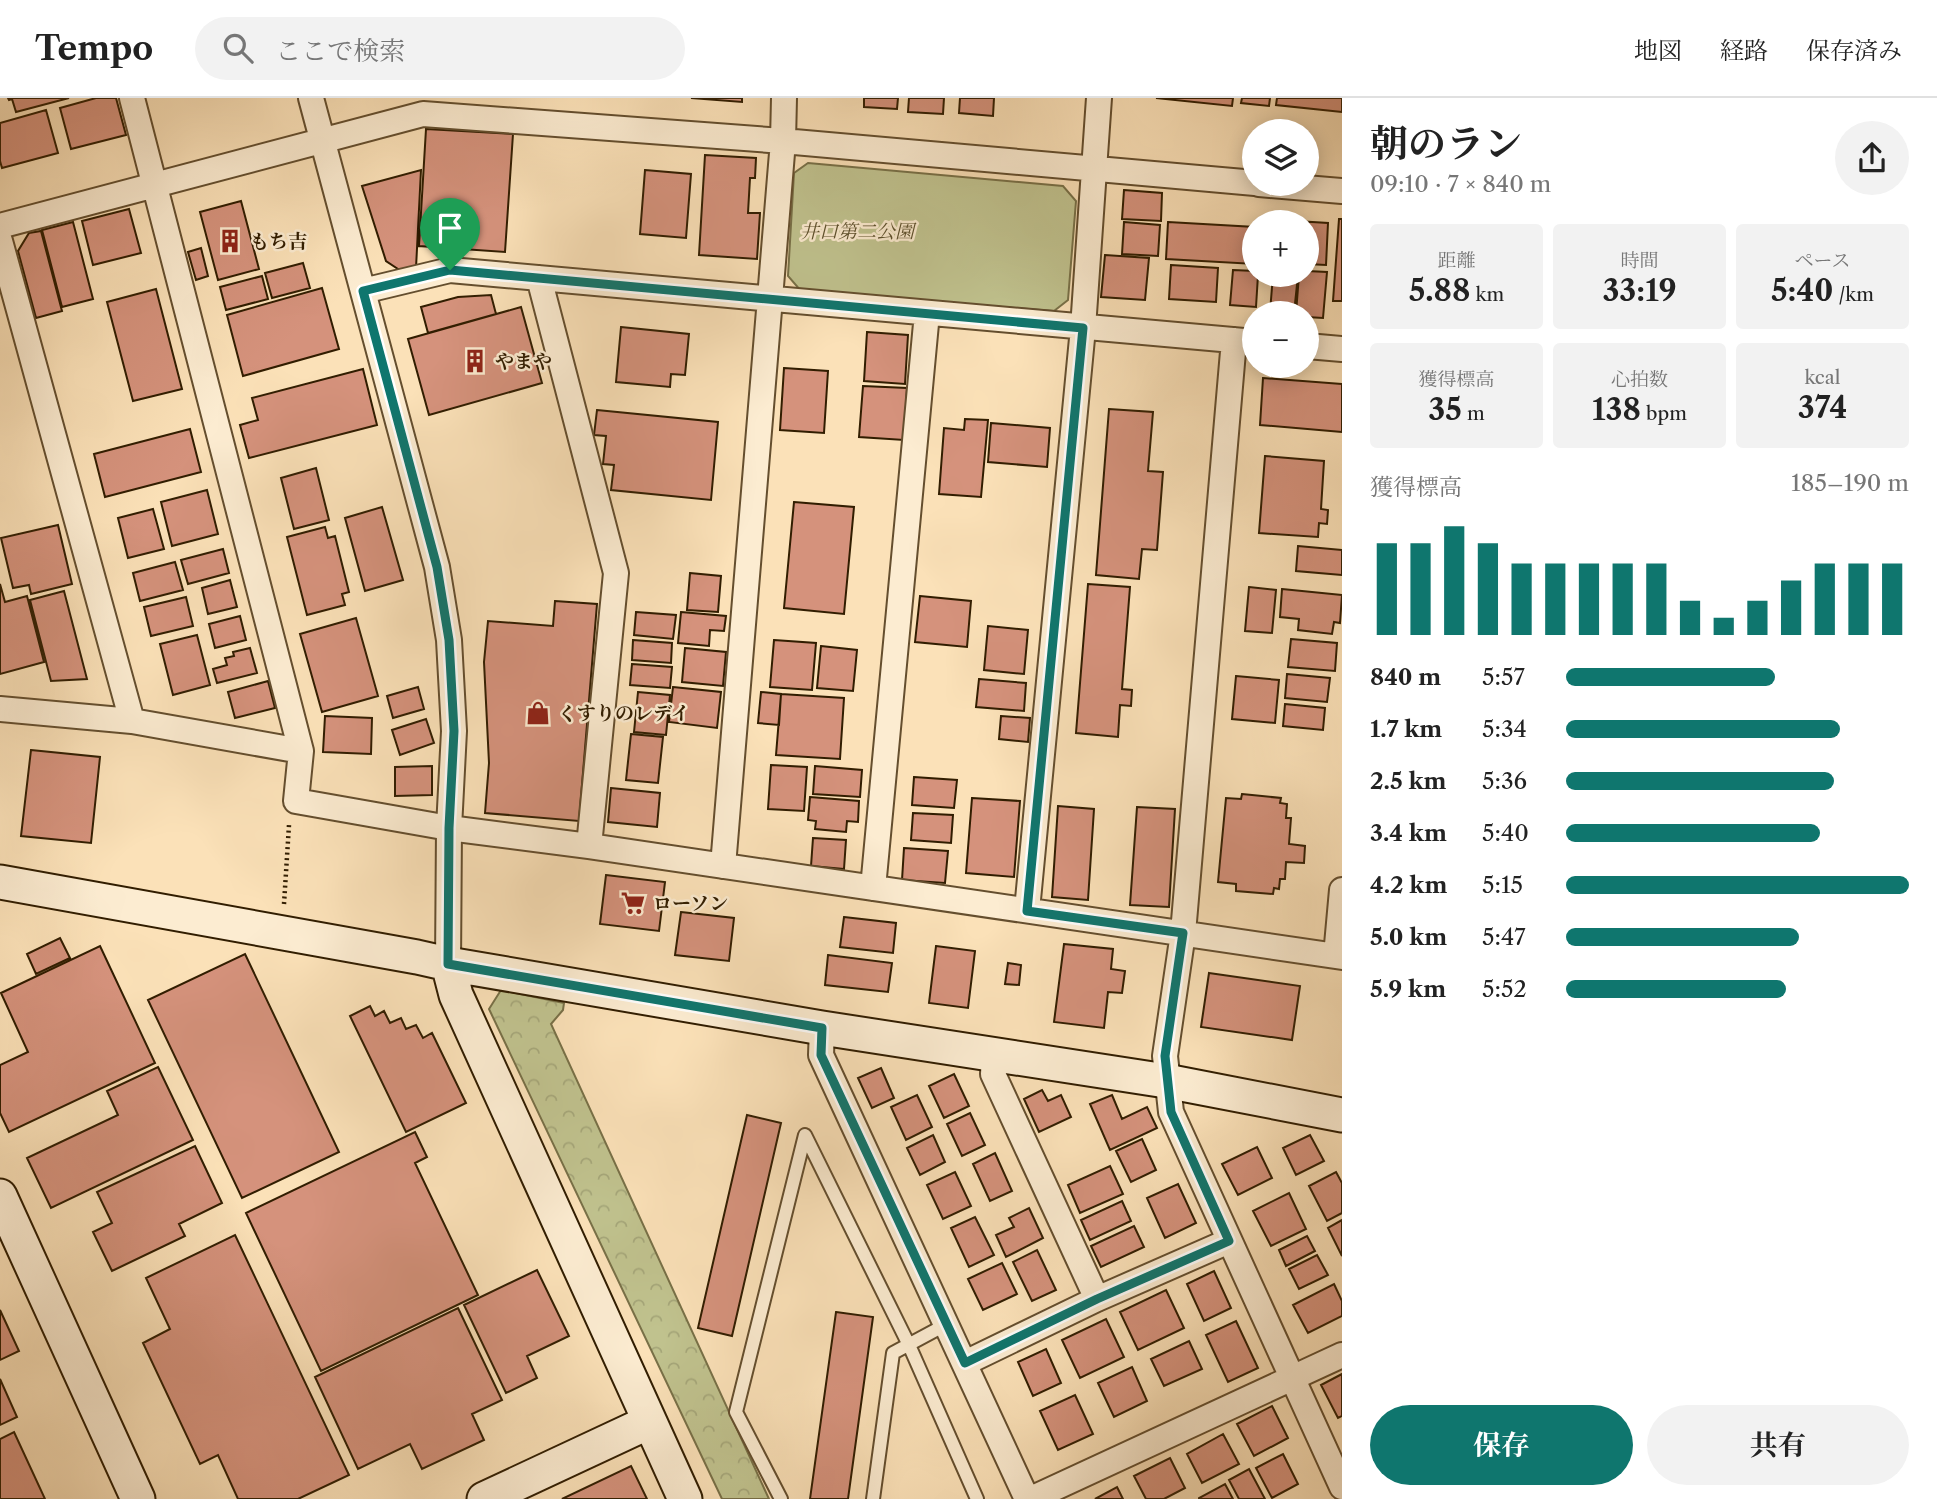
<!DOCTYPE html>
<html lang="ja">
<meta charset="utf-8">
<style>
body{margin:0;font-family:"Libre Caslon Text","Noto Serif JP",serif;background:#f2f2f2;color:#222;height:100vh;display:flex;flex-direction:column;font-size:26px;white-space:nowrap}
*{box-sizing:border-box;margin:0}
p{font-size:23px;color:#767676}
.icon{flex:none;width:38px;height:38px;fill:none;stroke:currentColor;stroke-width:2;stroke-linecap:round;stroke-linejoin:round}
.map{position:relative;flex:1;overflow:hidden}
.details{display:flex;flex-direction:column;background:#fff;width:595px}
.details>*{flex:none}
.fabs{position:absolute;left:1242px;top:21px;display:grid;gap:14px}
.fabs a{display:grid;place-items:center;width:77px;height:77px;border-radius:50%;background:#fff;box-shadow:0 4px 18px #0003;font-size:35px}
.pin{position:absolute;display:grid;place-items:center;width:60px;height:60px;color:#fff;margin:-72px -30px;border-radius:50% 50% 50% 0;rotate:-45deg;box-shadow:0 0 7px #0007}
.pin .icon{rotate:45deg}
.round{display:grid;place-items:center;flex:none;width:74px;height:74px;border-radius:37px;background:#f2f2f2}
.head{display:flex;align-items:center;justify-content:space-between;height:119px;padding:0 28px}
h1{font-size:38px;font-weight:700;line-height:52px}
.stats{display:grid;grid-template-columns:repeat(3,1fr);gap:10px;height:119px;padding:7px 28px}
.stats div{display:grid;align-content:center;border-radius:7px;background:#f2f2f2;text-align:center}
.stats b{font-size:30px;font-weight:700}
.stats small{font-size:19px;font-weight:400}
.stats p{font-size:19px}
.chart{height:196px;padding:14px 28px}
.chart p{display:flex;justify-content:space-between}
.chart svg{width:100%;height:126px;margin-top:7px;stroke:#0f766e;stroke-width:6}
.cta{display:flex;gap:14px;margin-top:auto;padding:14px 28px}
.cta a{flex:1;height:80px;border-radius:42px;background:#0f766e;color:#fff;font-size:28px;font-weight:700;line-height:80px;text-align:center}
.cta a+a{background:#f2f2f2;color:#222}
ul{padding:0 28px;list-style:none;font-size:23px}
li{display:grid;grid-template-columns:112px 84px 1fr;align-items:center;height:52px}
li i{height:18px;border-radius:9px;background:#0f766e}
header{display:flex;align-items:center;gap:42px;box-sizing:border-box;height:98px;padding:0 35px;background:#fff;border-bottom:2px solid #e0e0e0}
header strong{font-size:33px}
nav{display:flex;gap:38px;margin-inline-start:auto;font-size:24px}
.search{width:490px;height:63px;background:#f2f2f2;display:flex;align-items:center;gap:18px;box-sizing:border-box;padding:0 24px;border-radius:38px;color:#767676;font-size:26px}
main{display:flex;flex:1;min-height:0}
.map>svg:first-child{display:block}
</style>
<header>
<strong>Tempo</strong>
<div class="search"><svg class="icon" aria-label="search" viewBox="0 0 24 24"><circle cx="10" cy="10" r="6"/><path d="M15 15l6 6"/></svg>ここで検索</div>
<nav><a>地図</a><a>経路</a><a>保存済み</a></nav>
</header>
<main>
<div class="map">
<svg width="1342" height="1401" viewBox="0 0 1342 1401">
<defs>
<pattern id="forest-crowns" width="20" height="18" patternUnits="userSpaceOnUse" patternTransform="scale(1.75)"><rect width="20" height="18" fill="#c0c28e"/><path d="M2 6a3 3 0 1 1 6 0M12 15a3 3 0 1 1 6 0" fill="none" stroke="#a5a679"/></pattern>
</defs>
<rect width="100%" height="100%" fill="#fbe1b8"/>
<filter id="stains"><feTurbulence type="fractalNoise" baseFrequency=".00286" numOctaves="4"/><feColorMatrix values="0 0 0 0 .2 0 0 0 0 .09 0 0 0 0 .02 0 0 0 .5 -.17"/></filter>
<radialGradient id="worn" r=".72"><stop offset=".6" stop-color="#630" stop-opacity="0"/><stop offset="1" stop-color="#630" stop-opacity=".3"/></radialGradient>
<path fill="url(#forest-crowns)" stroke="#787047" stroke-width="2" d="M501 892 564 905 563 912 551 926 769 1401H722L489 911Z"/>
<path fill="#c0c28e" stroke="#787047" stroke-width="2" d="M808 65 1063 88 1076 103 1068 202 1054 213 801 193 788 178 794 75Z"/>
<path fill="#d5927c" stroke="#311d00" stroke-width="2" d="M8 0H69L16 14 12 1 9 2Z
M96 0H116L126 37 71 51 60 10Z
M691 0H742V4Z
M864 0H898L897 11 864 9Z
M909 0H944L943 16 908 14Z
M960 0H994L993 18 959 15Z
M1156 0H1233L1232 8Z
M1242 0H1270L1269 8 1241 5Z
M1277 0H1342V14L1276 7Z
M46 12 58 55 2 70 0 63V25Z
M426 31 513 36 505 154 419 148Z
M705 57 756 60 755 80H750L748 115H760L757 161 699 157Z
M421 72 416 170 401 173 386 163 362 88Z
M645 72 691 76 686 140 640 136Z
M1124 92 1162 95 1161 123 1122 121Z
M241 103 259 171 218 182 200 114Z
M129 111 141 155 93 167 82 123Z
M1339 121H1342V203H1333Z
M1296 123 1328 125 1326 167 1307 166V124Z
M73 124 93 201 62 209 42 132Z
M1124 124 1160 127 1158 158 1122 156Z
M1168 124 1255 129V166L1166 161Z
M41 133 62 213 36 220 18 153 29 135Z
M201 150 208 178 196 182 188 154Z
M1105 157 1149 160 1145 202 1101 199Z
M303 165 310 190 272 200 265 175Z
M1171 167 1218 170 1216 204 1169 201Z
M1233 172 1255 173V177H1258L1256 209 1230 207Z
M1307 173 1327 174 1323 220 1307 219V215H1296L1299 177H1307Z
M1273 177H1298L1294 215 1270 214Z
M262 178 268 201 226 212 220 189Z
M322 190 339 251 243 278 227 217Z
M156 191 182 291 133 303 107 204Z
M491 197 496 216 428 235 421 209 458 199Z
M521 209 542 285 429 317 408 241Z
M621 229 689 236 685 277 671 276 670 289 616 284Z
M867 234 908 237 905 286 864 283Z
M784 270 828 273 824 335 780 332Z
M363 271 377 327 249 360 240 327 258 322 252 300Z
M1263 280 1342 286V334L1260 327Z
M863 288 907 290 904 342 859 339Z
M1109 311 1153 314 1148 373 1163 374 1157 452 1142 451 1139 481 1096 477Z
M597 312 718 324 711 402 611 392 614 367 603 366 606 338 594 337Z
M965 321 988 322 981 399 939 396 944 330 964 332Z
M991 325 1050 330 1047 369 988 364Z
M190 331 201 374 105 399 94 356Z
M1265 358 1324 363 1321 411 1328 412 1327 426 1319 425 1318 439 1259 435Z
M316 370 329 422 294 431 281 380Z
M207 392 218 436 172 448 161 404Z
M794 404 854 409 844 516 784 510Z
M382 409 403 482 365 493 345 420Z
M153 411 164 451 128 460 118 420Z
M58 427 72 486 31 496 29 487 13 490 1 440Z
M325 429 328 440 335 438 349 494 342 496 345 507 307 517 287 439Z
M1298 448 1342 452V477L1296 473Z
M223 451 229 475 188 486 181 462Z
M175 464 183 492 140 503 133 475Z
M690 475 721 478 718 514 687 512Z
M230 482 237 509 208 516 202 490Z
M0 486 5 504 27 498 44 564 0 576Z
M1088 486 1130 489 1122 591 1132 592 1131 608 1120 607 1118 639 1076 635Z
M1249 489 1276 492 1272 535 1245 533Z
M1282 491 1342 497 1340 525 1334 524 1332 536 1298 532 1299 521 1280 519Z
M64 493 87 581 51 583 30 502Z
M920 498 971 503 967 549 915 544Z
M186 499 193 528 151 538 144 509Z
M555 503 597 506 579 723 485 715 489 665 484 564 488 523 553 528Z
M636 514 676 517 673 541 634 537Z
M681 514 726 518 724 533 710 532 709 548 678 545Z
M240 518 246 542 215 550 209 526Z
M356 520 378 598 322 614 300 536Z
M988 528 1028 532 1024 576 984 572Z
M197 537 210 587 173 597 160 546Z
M1291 541 1337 545 1335 573 1288 569Z
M633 542 672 545 671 565 632 562Z
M774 542 816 545 812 592 770 589Z
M821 548 857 552 853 593 817 590Z
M250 550 257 575 217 585 213 571 227 567 225 560 234 558 233 554Z
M685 550 726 554 723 588 682 584Z
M632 566 672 569 670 590 630 587Z
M1287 576 1330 580 1327 604 1285 600Z
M1236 578 1279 582 1275 625 1232 621Z
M979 581 1026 585 1024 613 976 609Z
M268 583 275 610 235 620 228 594Z
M418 589 424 611 393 620 387 598Z
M673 589 721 594 717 630 669 624Z
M638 594 670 597 666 637 634 634Z
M761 594 781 596 779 627 758 625Z
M781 596 844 600 840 661 776 657Z
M1285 606 1325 610 1323 632 1283 628Z
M325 618 372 620 371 656 323 654Z
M1001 618 1030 620 1028 644 999 641Z
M426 621 434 645 400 657 392 632Z
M631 636 663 639 658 685 626 682Z
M31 652 100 659 91 745 21 738Z
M771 667 807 669 804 713 768 711Z
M432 668V697L395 698V669Z
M815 668 862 672 860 699 813 696Z
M914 679 957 682 954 710 912 707Z
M611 690 660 695 657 729 608 724Z
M1242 696 1281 700 1280 705 1287 706 1286 720H1291L1289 746 1305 748 1304 765 1286 764 1285 781H1280L1279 791 1274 790 1273 796 1236 793V786L1218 784 1226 700 1241 701Z
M810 699 859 703 858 724 847 723 846 734 815 731 816 723 808 722Z
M972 700 1020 703 1014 779 966 775Z
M1058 708 1094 711 1088 802 1052 799Z
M1137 709 1175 711 1169 809 1130 807Z
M913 715 953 717 951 745 911 742Z
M813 740 846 742 844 771 811 768Z
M904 750 948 753 945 785 902 782Z
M606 777 665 784 659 833 600 826Z
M681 814 734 820 729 863 675 857Z
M844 819 896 825 893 855 840 849Z
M60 840 70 860 36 876 27 856Z
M1064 846 1113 851 1111 871 1125 873 1122 895 1108 894 1104 930 1054 924Z
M100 848 155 965 9 1034 0 1015V967L28 954 1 895Z
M936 848 975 853 968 910 929 905Z
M245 856 339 1054 242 1100 148 902Z
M828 857 892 865 888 894 825 887Z
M1008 865 1021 867 1019 887 1005 886Z
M1209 875 1300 888 1292 942 1201 929Z
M370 908 375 918 384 913 390 925 401 920 406 931 416 927 423 940 432 935 466 1005 406 1034 350 918Z
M158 969 193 1042 51 1110 27 1060 118 1017 107 993Z
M881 970 894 1000 872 1010 858 980Z
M954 976 969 1008 944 1020 929 988Z
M1042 992 1048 1003 1061 997 1071 1019 1039 1034 1024 1001Z
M917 997 932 1029 906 1042 891 1009Z
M1112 997 1122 1021 1147 1009 1157 1030 1110 1052 1090 1006Z
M970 1015 985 1047 962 1058 947 1026Z
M747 1017 781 1025 732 1238 698 1230Z
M415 1034 427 1059 415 1065 478 1197 321 1273 246 1115Z
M933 1037 945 1064 920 1077 907 1050Z
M1310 1037 1324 1063 1296 1077 1283 1050Z
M1142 1041 1156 1072 1131 1084 1116 1053Z
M195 1048 222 1105 179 1126 185 1138 112 1173 93 1134 112 1125 97 1094Z
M1257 1049 1272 1080 1238 1097 1222 1066Z
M995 1055 1012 1093 990 1103 973 1066Z
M1110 1068 1123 1096 1080 1115 1068 1087Z
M955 1074 971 1108 943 1121 927 1087Z
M1336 1074 1342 1085V1115L1327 1123 1309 1088Z
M1178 1086 1196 1125 1165 1140 1147 1100Z
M1289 1095 1306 1131 1271 1148 1253 1113Z
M1122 1103 1131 1123 1090 1142 1081 1122Z
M1029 1110 1043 1140 1006 1159 996 1137 1014 1129 1009 1120Z
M975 1119 994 1157 969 1169 951 1130Z
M1342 1122V1158L1328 1130Z
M1134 1128 1144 1149 1101 1169 1091 1148Z
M235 1137 349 1377 298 1401H238L218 1357 200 1366 143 1245 170 1231 146 1180Z
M1307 1138 1315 1153 1286 1168 1279 1152Z
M1037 1152 1056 1192 1032 1203 1013 1164Z
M1317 1157 1328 1177 1299 1191 1289 1171Z
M1002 1165 1017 1196 983 1212 968 1181Z
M537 1172 569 1238 527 1258 537 1280 506 1295 464 1207Z
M1214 1173 1231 1210 1204 1223 1187 1186Z
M1334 1186 1342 1203V1218L1308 1235 1293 1207Z
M1166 1192 1184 1230 1138 1252 1120 1214Z
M458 1210 502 1302 472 1316 484 1342 422 1371 410 1346 358 1371 315 1279Z
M0 1212 19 1253 0 1262Z
M836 1214 873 1219 848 1401H810Z
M1106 1221 1124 1259 1080 1280 1062 1242Z
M1236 1223 1258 1270 1228 1284 1206 1237Z
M1189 1243 1202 1271 1164 1288 1151 1261Z
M1046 1251 1061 1285 1033 1298 1018 1264Z
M1132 1269 1147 1303 1114 1319 1098 1285Z
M1342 1276V1318L1338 1320 1321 1287Z
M0 1281 17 1319 0 1327Z
M1075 1297 1093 1336 1058 1352 1040 1313Z
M1272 1308 1288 1340 1254 1358 1237 1326Z
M14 1334 45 1401H0V1341Z
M1223 1336 1239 1366 1202 1385 1187 1356Z
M1283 1356 1298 1386 1272 1400 1256 1370Z
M1170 1360 1185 1390 1164 1401H1146L1134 1378Z
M631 1368 647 1401H562Z
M1249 1371 1265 1401H1239L1229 1382Z
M1225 1386 1233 1401H1199V1400Z
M1117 1389 1123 1401H1095Z"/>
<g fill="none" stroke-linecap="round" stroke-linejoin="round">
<g stroke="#644e2e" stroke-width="16">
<path id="lane" d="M781 1401 736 1314 805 1037 909 1247 977 1401
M873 1401 893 1255 947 1226"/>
</g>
<g stroke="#644e2e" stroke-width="28">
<path id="street" d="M132 0 301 653 296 703 449 730 589 748 1342 859
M311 0 437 469 449 542 454 633 449 730 448 866
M1259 86 1342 93
M0 128 423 16 783 43 1255 85
M0 143 132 623
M539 180 616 475 589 748
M363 193 450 172 1255 244
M1234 242 1183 835 1165 958 1171 1014 1342 1389
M1307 248 1342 251
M0 611 132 623 301 653
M723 768 783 43 784 0
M873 790 927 215
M1027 812 1083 230 1099 0
M1336 858 1342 792
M822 930 821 957 1027 1401
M994 957 993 976 1097 1201
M965 1265 1097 1201 1229 1143
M1031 1401 1342 1257"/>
</g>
<g stroke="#311d00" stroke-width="37">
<path id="secondary" d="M0 784 417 859 448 866 822 930 1166 983 1342 1017
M448 866 456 897 685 1401
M0 1098 138 1401
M484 1401 649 1324"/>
</g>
<path stroke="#311d00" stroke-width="4.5" stroke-dasharray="2 3.5" stroke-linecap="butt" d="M284 806 289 727"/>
<use href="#lane" stroke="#fcecd1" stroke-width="12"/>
<use href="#street" stroke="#fcecd1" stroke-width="24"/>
<use href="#secondary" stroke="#fcecd1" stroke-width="33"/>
</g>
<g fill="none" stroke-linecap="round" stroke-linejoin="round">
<g stroke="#fff" stroke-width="14">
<path id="route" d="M450 172 1083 230 1027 813 1183 835 1165 958 1171 1014 1229 1143 1097 1201 965 1265 821 957 822 930 448 866 449 730 454 633 449 542 437 469 363 193Z"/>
</g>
<use href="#route" stroke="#0f766e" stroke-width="9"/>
</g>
<defs>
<g id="building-bare" transform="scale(1.89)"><path d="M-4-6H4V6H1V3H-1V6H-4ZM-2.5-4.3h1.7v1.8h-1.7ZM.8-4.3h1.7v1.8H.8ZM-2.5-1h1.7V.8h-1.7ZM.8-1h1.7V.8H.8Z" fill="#8f2418" stroke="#fcecd1" stroke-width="2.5" paint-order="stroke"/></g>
<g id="shop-bare" transform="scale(1.89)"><path d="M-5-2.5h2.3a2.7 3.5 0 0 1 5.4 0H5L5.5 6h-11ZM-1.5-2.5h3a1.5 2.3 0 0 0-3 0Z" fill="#8f2418" stroke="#fcecd1" stroke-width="2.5" paint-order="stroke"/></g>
<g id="supermarket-bare" transform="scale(1.89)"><path d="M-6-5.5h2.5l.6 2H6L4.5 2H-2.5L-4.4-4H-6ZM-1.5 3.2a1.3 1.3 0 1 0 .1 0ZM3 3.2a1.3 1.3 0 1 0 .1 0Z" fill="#8f2418" stroke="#fcecd1" stroke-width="2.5" paint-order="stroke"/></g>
</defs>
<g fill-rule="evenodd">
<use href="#building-bare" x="230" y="143"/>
<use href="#building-bare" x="475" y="263"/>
<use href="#shop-bare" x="538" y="615"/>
<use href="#supermarket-bare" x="633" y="805"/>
</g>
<g text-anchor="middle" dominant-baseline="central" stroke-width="5" stroke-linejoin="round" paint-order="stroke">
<g font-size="19" font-style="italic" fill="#5c4f2b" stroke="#fcecd1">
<text x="857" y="133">井口第二公園</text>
</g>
<g font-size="19" font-weight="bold" fill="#311d00" stroke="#fcecd1" text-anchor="start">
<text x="250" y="143">もち吉</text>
<text x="495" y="263">やまや</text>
<text x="558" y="615">くすりのレデイ</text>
<text x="653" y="805">ローソン</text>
</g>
</g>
<rect width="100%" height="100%" filter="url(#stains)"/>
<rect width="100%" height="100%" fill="url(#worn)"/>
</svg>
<div class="fabs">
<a><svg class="icon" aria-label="layers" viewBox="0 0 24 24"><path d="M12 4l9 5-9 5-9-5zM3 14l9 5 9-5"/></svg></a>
<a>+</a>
<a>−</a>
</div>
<div class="pin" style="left:450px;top:172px;background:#1e9e55"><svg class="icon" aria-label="arrive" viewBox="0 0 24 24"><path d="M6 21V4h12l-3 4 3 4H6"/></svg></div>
</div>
<section class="details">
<div class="head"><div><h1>朝のラン</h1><p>09:10 · 7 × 840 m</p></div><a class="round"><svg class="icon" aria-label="share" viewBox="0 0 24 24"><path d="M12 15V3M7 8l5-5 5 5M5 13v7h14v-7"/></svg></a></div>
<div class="stats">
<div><p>距離</p><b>5.88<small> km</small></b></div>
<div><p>時間</p><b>33:19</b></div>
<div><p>ペース</p><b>5:40<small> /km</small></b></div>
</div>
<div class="stats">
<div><p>獲得標高</p><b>35<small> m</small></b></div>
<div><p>心拍数</p><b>138<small> bpm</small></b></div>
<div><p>kcal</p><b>374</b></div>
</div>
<div class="chart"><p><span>獲得標高</span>185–190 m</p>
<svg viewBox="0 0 160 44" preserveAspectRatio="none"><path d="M5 44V12M15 44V12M25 44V6M35 44V12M45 44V19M55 44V19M65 44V19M75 44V19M85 44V19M95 44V32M105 44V38M115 44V32M125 44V25M135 44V19M145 44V19M155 44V19"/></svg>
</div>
<ul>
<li><b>840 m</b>5:57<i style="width:61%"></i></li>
<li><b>1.7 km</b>5:34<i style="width:80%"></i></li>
<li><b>2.5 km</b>5:36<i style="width:78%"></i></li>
<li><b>3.4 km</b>5:40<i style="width:74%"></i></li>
<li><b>4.2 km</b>5:15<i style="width:100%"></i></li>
<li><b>5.0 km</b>5:47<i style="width:68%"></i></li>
<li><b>5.9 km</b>5:52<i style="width:64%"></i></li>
</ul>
<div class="cta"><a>保存</a><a>共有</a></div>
</section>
</main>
